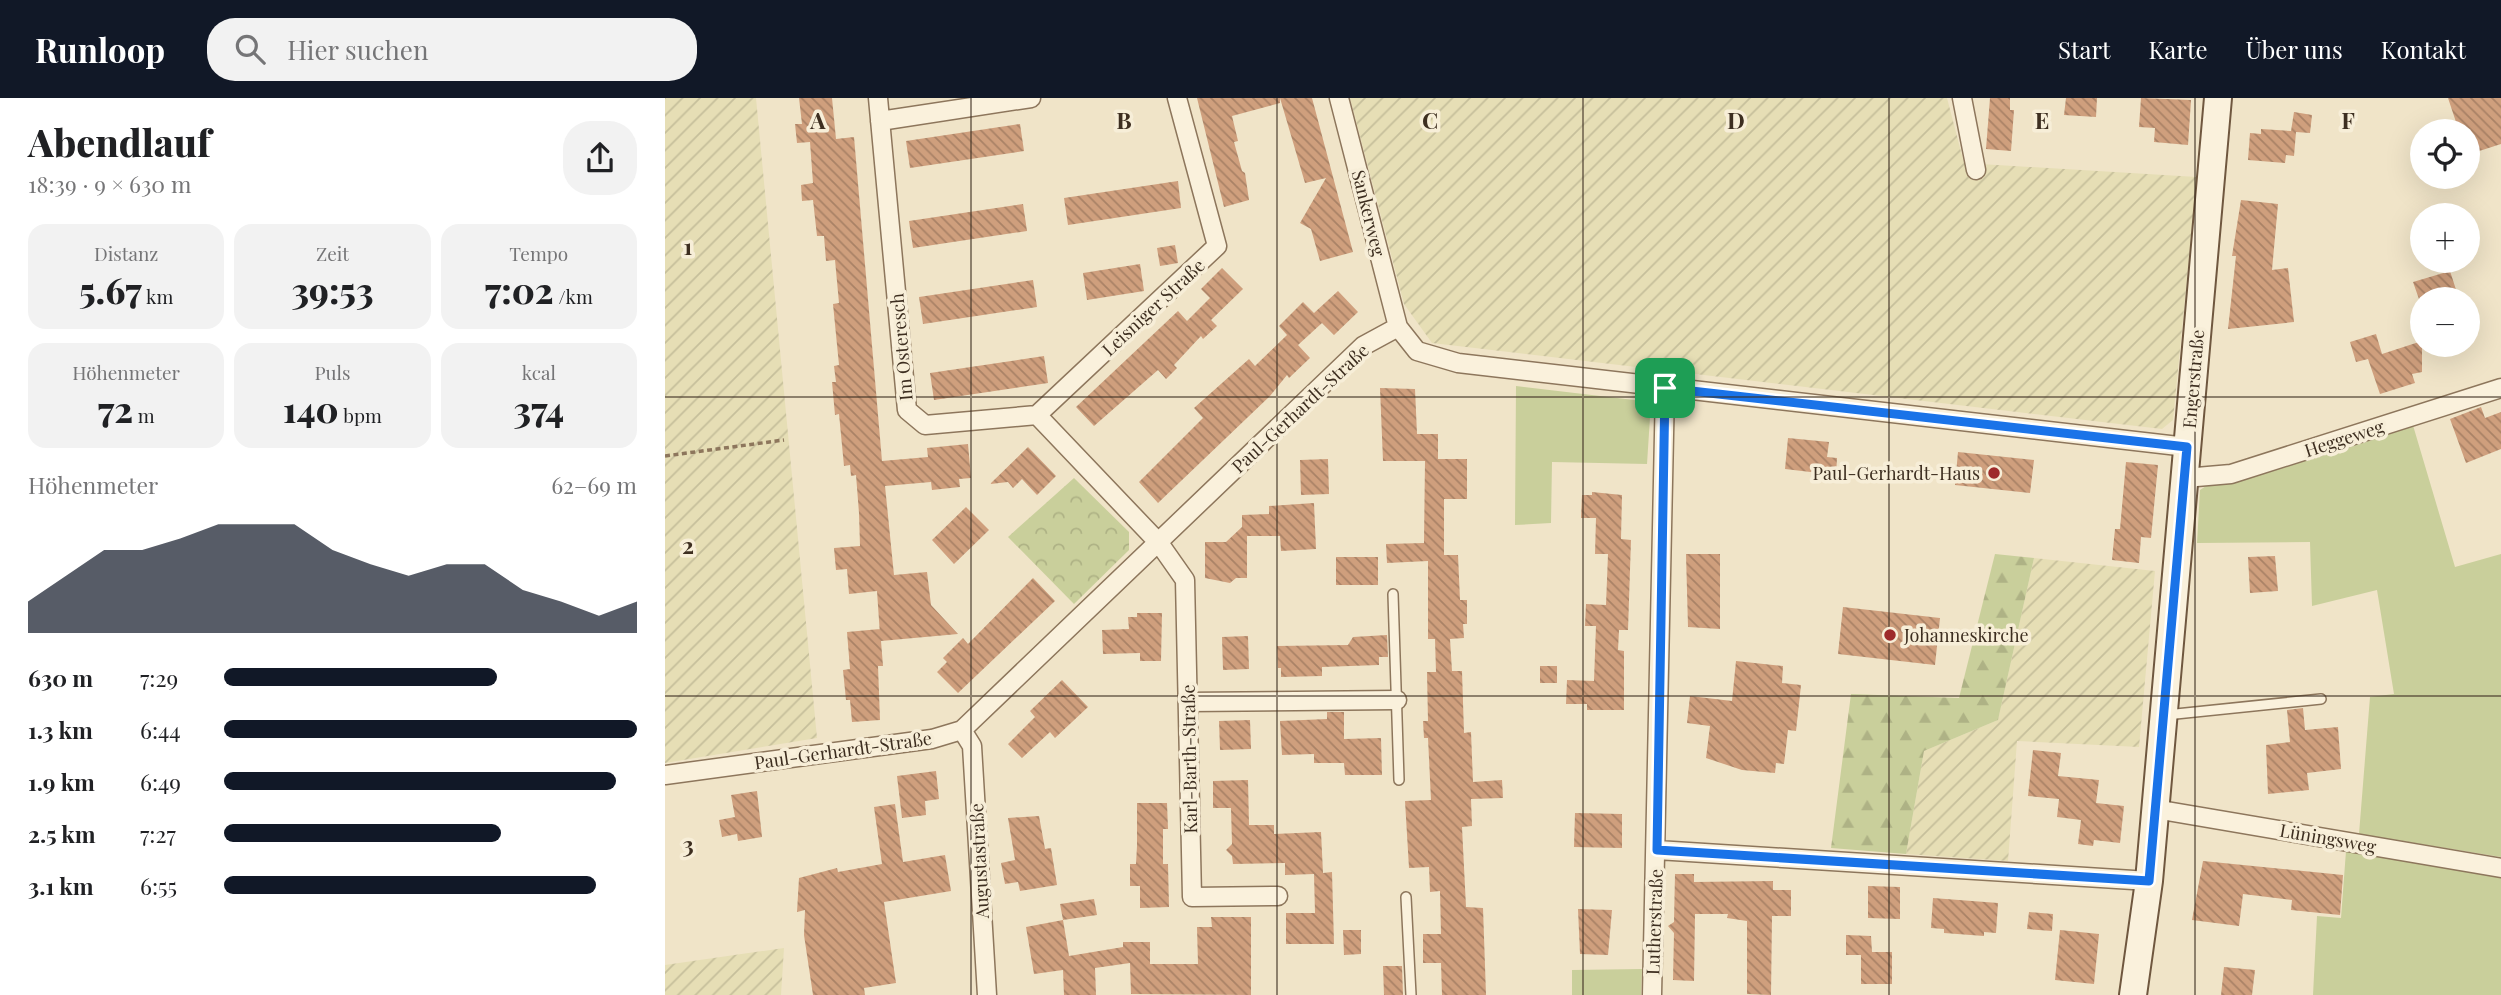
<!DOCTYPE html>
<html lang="de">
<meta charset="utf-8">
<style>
body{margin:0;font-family:"Playfair Display",serif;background:#f2f2f2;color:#202124;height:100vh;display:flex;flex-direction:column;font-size:26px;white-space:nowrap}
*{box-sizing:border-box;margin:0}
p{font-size:23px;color:#757577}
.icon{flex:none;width:38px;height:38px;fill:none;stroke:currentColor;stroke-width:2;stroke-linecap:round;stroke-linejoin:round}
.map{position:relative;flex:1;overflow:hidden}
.details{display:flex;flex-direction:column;background:#fff;width:665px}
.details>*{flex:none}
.fabs{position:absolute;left:1745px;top:21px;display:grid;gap:14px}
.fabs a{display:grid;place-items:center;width:70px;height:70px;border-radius:50%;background:#fff;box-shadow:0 7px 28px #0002;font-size:35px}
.pin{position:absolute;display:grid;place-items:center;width:60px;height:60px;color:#fff;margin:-30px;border-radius:14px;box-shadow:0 4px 10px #0006}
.round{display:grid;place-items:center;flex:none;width:74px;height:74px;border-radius:28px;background:#f2f2f2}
.headline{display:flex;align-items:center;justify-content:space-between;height:119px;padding:0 28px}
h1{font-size:38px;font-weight:800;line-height:52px}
.figures{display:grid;grid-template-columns:repeat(3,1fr);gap:10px;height:119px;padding:7px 28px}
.figures div{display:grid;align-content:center;border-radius:18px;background:#f2f2f2;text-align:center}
.figures b{font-size:35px;font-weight:800}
.figures small{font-size:19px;font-weight:400}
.figures p{font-size:19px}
.chart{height:196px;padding:14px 28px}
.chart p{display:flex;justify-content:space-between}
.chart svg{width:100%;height:126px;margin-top:7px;fill:#111827;opacity:.7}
ul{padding:0 28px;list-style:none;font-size:23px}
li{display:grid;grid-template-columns:112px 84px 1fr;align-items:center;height:52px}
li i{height:18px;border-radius:9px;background:#111827}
header{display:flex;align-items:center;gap:42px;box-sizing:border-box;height:98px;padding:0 35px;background:#111827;color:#fff}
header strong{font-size:33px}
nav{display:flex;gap:38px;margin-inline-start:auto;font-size:24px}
.search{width:490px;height:63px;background:#f2f2f2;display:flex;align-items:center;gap:18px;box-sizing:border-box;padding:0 24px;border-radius:28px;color:#757577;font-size:26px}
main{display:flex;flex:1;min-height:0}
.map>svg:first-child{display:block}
</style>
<header>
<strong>Runloop</strong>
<div class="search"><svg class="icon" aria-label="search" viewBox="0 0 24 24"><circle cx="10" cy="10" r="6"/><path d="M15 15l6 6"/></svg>Hier suchen</div>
<nav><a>Start</a><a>Karte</a><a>Über uns</a><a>Kontakt</a></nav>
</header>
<main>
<section class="details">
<div class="headline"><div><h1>Abendlauf</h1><p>18:39 · 9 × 630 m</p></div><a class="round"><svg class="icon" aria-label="share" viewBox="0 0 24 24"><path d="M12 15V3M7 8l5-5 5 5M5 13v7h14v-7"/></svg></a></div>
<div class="figures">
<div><p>Distanz</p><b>5.67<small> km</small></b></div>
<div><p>Zeit</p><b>39:53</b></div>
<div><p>Tempo</p><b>7:02<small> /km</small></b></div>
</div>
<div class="figures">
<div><p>Höhenmeter</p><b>72<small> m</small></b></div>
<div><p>Puls</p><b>140<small> bpm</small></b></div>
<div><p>kcal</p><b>374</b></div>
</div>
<div class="chart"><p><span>Höhenmeter</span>62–69 m</p>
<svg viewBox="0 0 160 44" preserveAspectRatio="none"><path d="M0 44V33L10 24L20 15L30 15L40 11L50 6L60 6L70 6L80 15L90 20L100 24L110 20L120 20L130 29L140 33L150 38L160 33V44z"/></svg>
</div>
<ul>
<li><b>630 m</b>7:29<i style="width:66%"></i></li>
<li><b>1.3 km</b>6:44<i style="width:100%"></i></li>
<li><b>1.9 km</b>6:49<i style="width:95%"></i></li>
<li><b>2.5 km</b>7:27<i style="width:67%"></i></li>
<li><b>3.1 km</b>6:55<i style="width:90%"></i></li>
</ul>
</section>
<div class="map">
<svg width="1836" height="897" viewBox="0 0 1836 897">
<defs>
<pattern id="farmland-furrows" width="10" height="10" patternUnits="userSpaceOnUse" patternTransform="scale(1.75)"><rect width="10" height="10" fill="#e6deb5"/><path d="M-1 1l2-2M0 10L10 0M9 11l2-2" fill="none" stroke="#c6bf9b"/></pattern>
<pattern id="forest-firs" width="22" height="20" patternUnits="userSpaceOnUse" patternTransform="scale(1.75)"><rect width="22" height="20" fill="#c9cf9b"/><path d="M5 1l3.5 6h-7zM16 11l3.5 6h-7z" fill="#aeb285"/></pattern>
<pattern id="park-crowns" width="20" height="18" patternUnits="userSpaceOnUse" patternTransform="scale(1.75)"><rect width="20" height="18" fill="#c9cf9b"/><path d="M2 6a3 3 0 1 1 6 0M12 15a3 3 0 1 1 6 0" fill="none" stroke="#aeb285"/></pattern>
<pattern id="building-back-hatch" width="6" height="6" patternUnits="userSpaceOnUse" patternTransform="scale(1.75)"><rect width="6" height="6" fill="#cf9f7d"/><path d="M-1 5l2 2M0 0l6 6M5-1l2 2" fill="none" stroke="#a98266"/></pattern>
</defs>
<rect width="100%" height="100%" fill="#f0e4c8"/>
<path fill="url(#farmland-furrows)" d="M0 0H91L152 640 0 665Z
M685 0H1282L1299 65 1532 79 1508 322 1497 331 767 245 739 206Z
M1369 460 1490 473 1474 649 1352 643 1343 763 1241 756 1259 653 1333 622Z
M119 850 116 897H0V867Z"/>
<path fill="#c9cf9b" d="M851 288 986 304 982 366 887 364 886 425 850 427Z
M1747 324 1790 469 1836 456V759L1694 736 1705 599 1729 596 1712 492 1647 508 1645 444 1532 445 1535 392 1544 386Z
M1681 753 1836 779V897H1648L1652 818 1676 820Z
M977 871 976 897H907V872Z"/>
<path fill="url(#forest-firs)" d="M1330 456 1369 460 1333 622 1259 653 1241 756 1166 750 1186 596 1294 600Z"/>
<path fill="url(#park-crowns)" d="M409 380 464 434V452L409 506 343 439Z"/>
<path fill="url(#building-back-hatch)" d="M134 0H167L171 41 189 39 217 363 263 359 262 350 303 346 306 380 294 381 295 389 267 392 266 384 220 388 229 477 262 474 266 507 293 536 216 543 218 568H213L215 622 187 624 185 602H181L178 572 185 571 182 534 215 531V537L212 493 184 496 182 471 171 472 169 450 195 448 194 415 191 377 186 378 185 367 179 368 174 316 170 317 167 284H171L169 268 174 267 168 206 174 205 170 162 161 163 159 138H152L148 102 137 103 136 87 148 85 145 44 132 45 130 26H137Z
M532 0H615V5L567 18 573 43 569 44 577 73 580 75 584 102 559 109Z
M615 0H647L688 154 655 163 646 131 635 125 661 80 640 85Z
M1325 0H1345V12H1349L1346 53 1321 51Z
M1401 0H1432L1431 19 1399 17Z
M1476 0 1526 2 1523 47 1489 44 1490 30 1474 29Z
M1783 0H1836V46L1808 55 1807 52 1802 53V33H1794Z
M1629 14 1647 17 1645 35 1631 34 1629 58 1621 57 1620 65 1583 62 1585 35 1596 36V31L1626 33Z
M355 26 359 53 245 70 241 43Z
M513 83 516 110 403 127 399 100Z
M1576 102 1613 106 1607 172 1623 170 1629 224 1563 231 1571 158H1567Z
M358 106 362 133 248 150 244 123Z
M510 147 513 165 495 168 492 150Z
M475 166 479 193 422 202 418 175Z
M557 170 578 191 546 222 552 228 538 241 536 238 509 267 512 270 501 281 493 272 429 328 411 309 513 213 522 223 545 200 536 191Z
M1785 173 1794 201H1754L1748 184Z
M368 182 372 209 258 226 254 199Z
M673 193 693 214 669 237 657 225 633 247 645 260 624 280 622 277 605 298 493 405 474 384 538 320 529 310 584 261 590 268 622 237 614 228 638 204 649 215Z
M1711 236 1717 256 1757 243V274L1747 276 1750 285 1715 296 1703 261 1691 264 1685 244Z
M379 258 383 285 269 302 265 275Z
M715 290 750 291 752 336H773V361H802V401H779V457H793L795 502H802V526H798L799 540 785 541 787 573H797L799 635 806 634 808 684 837 682 838 700 806 701 807 728 797 729 801 809 818 810 821 897H777L776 865H758V836H776L775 793 765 794 764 769 744 770 740 703 766 702 763 640H759L758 623H763L762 574H771L770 541H763V463L722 465 721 446 759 445 760 363H718Z
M1816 309 1820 320 1836 314V351L1801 365 1785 321Z
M1123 340 1164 344 1162 359 1172 360 1171 377 1120 371Z
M363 349 391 378 372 397 357 381 348 390 343 384 325 386Z
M1293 354 1369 362 1365 395 1290 387Z
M663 361 664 396 636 397 635 362Z
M1461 364 1493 367 1486 440 1476 439 1474 465 1447 462 1450 431H1455Z
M927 394 957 397 956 441 966 442 963 532H954L953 552 959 553V612H922V606H901L902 582 929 583 931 528H920L921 506 941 507 943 456H930L931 420H916L917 397H927Z
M649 405 651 451 616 453 615 438H582V480H571L565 485 540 480V444H561L577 429V417L604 416V408Z
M301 409 324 432 289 466 267 442Z
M1021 456H1055V531L1023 529Z
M1610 458 1613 493 1585 495 1583 459Z
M671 459H713V487H671Z
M368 480 390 503 293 595 272 574 282 564 278 560 298 540 303 546Z
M1178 509 1275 520 1270 567 1173 556Z
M472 515H497L496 563H475V555L438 556 437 532 464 531 463 519H472Z
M722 537 723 559H714V567L657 569V578L616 579V570H613L612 548 683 547 688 539Z
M583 538 584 571 558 572 557 539Z
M1071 563 1118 568 1117 585 1136 587 1131 633 1123 632 1119 666 1111 665 1110 675 1077 672 1041 660 1045 628 1022 625 1025 598 1067 603Z
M875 568H892V585H875Z
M397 582 423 609 390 640 385 634 357 660 343 646 370 619 365 613Z
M1638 610 1640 632 1673 629 1676 671 1642 675 1644 692 1603 696 1601 647 1625 644 1622 612Z
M662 614H679V641L716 640 717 677H680L679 665H649V656L617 657 615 623 662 621Z
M585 622 586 651 555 652 554 623Z
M1368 652 1396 655 1393 678 1434 682 1431 705 1459 708 1455 745 1429 742 1428 748 1413 746 1416 722 1392 719 1394 701 1363 698Z
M271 673 274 701 260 703 261 717 237 720 232 678Z
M583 682 584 727H609V736L656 734 658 775 667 774 669 846H621V815H650L649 776 620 777V765L568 766 567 758 561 752 567 746 566 710H548V683Z
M92 693 97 739 73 743 72 736 57 739 54 722 70 719 66 697Z
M472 705H502L503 731H498V766H503L504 809 475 810V788H465V766H471L472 748Z
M230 706 238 764 280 757 286 793 219 804 231 885 199 890 200 897H148L139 837 140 812 132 814 134 780 172 770 173 774 217 766 209 709Z
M910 715 957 716V750L909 749Z
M374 718 380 751 386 750 392 787 355 793 353 784 340 786 336 765 350 762 343 720Z
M1538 763 1678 777 1675 817 1626 812 1627 802 1578 796 1574 828 1527 822Z
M1010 776H1029V784L1108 783V792H1126V818H1107L1106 897 1082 896V823L1062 820 1063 816H1030L1029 883 1008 882 1009 835 1003 828 1009 824Z
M1203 788 1235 789V821L1203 820Z
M1268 800 1333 805 1331 835 1319 834V838L1279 835V831L1266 830Z
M429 801 432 817 398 822 404 858 458 849V844H485V866H533L532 829H547L546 819H586V897L466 896 465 865 430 870 431 897H399L398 872 369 876 361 829 398 822 395 806Z
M913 811 947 812 943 857 915 856Z
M1364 814 1388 816 1387 833 1362 831Z
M678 832H696V856L679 857Z
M1395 832 1434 836 1429 886 1390 882Z
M1181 837 1206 838 1207 854H1227V886H1196V857H1181Z
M718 868H737L738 897H719Z
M1559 869 1590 872 1587 897H1556Z"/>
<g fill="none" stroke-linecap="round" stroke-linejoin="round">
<g stroke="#8d765c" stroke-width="12">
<path id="lane" d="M728 496 734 682
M1501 617 1656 601
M741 799 746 897"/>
</g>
<g stroke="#8d765c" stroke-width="21">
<path id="street" d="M213 0 242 312 260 327 372 317 494 445 520 482 527 799 613 798
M674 0 733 229 752 253 793 265 1522 349
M1297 0 1311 72
M215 23 366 0
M372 317 552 148 512 0
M1520 380 1566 376 1836 290
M523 604 732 602
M297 632 307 648 322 897
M0 677 267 641 297 632 698 248 733 229
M1490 711 1836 770
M992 752 1484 783
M987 897 1000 290"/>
</g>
<g stroke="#6f573f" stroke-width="30">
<path id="secondary" d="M1468 897 1484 783 1553 0"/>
</g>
<path stroke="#8d765c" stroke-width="3.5" stroke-dasharray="5 3.5" stroke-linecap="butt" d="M0 358 119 342"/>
<use href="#lane" stroke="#faf1dc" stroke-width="9"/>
<use href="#street" stroke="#faf1dc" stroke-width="18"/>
<use href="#secondary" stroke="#faf1dc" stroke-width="26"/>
</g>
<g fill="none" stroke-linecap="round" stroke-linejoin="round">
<g stroke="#fff" stroke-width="14">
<path id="route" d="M1000 290 1522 349 1484 783 992 752Z"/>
</g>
<use href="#route" stroke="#1a73e8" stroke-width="9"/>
</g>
<path fill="none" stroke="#3d2e20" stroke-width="2" stroke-opacity="0.55" d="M306 0V897M612 0V897M918 0V897M1224 0V897M1530 0V897M0 299H1836M0 598H1836"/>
<g fill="#9e2a2b" stroke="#f7eed8" stroke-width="2.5">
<circle cx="1329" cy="375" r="7"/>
<circle cx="1225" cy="537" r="7"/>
</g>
<g text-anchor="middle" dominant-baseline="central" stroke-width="7" stroke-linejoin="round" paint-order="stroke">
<g font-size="18" fill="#3d2e20" stroke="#f7eed8">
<text transform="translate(704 115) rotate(76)">Sankerweg</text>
<text transform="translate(488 209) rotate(-43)">Leisniger Straße</text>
<text transform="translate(236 249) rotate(-95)">Im Osteresch</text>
<text transform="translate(1528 281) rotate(-85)">Engerstraße</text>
<text transform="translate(635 310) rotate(-43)">Paul-Gerhardt-Straße</text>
<text transform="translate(1679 340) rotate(-18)">Heggeweg</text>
<text transform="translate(178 652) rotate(-8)">Paul-Gerhardt-Straße</text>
<text transform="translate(524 661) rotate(-91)">Karl-Barth-Straße</text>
<text transform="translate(1663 740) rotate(10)">Lüningsweg</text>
<text transform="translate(314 763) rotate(-93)">Augustastraße</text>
<text transform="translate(989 824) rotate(-88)">Lutherstraße</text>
</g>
<g font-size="18" fill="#3d2e20" stroke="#f7eed8" text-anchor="end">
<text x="1315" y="375">Paul-Gerhardt-Haus</text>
<text x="1239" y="537" text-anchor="start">Johanneskirche</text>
</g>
</g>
<g font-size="23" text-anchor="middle" font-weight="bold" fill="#3d2e20" stroke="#f7eed8" stroke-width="7" stroke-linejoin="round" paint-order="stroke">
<text x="153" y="31">A</text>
<text x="459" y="31">B</text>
<text x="765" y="31">C</text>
<text x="1071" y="31">D</text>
<text x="1377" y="31">E</text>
<text x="1683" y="31">F</text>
<text x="23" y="157">1</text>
<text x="23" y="456">2</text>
<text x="23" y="755">3</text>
</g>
</svg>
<div class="fabs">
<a><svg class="icon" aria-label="locate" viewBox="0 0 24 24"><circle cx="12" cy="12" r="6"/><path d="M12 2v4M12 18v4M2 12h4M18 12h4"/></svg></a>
<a>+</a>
<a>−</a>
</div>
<div class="pin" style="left:1000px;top:290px;background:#1e9e55"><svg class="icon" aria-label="arrive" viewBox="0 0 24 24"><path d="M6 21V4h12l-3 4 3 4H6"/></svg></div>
</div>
</main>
